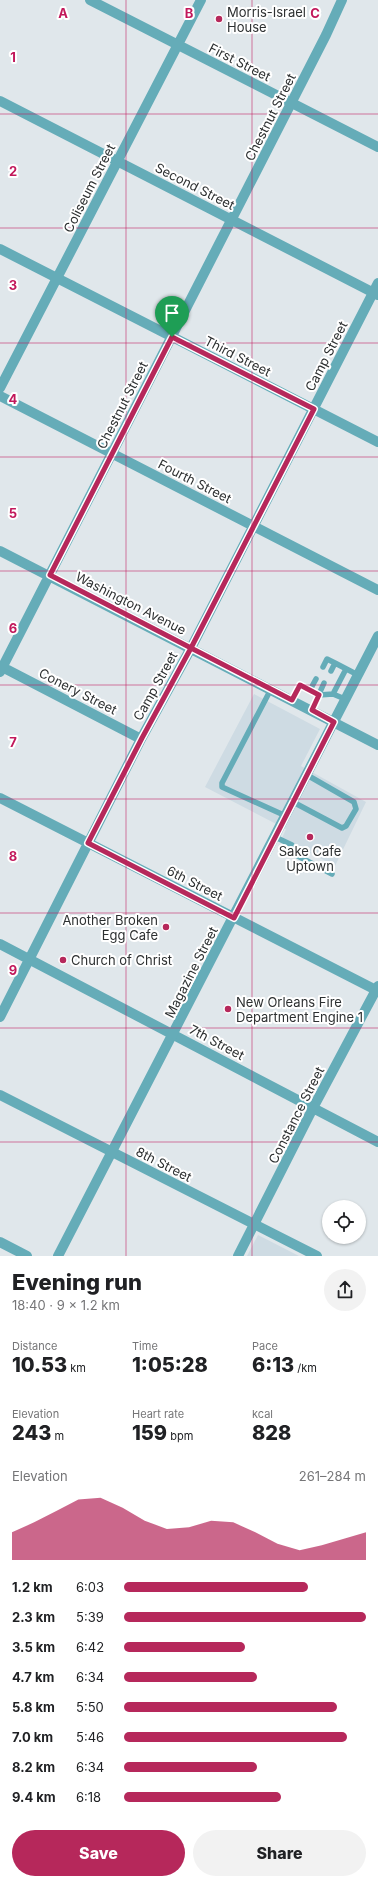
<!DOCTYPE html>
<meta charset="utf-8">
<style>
body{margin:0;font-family:Inter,sans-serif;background:#f2f2f2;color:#202124;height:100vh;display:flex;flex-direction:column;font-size:15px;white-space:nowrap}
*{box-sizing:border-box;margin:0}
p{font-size:13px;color:#757577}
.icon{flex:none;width:22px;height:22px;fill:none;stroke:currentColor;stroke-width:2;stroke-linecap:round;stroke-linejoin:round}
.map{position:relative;height:1256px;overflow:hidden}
.details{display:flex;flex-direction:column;background:#fff;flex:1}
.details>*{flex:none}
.tools{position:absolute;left:322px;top:1200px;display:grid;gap:8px}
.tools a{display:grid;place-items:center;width:44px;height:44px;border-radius:50%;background:#fff;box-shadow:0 1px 3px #0004;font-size:20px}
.pin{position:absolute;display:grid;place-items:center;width:34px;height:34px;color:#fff;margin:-41px -17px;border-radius:50% 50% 50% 0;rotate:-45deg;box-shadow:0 0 4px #0007}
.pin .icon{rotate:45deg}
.round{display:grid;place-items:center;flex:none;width:42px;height:42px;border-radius:21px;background:#f2f2f2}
.headline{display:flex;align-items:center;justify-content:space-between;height:68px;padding:0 12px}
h1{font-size:22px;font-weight:800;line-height:30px}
.stats{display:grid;grid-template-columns:repeat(3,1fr);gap:6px;height:68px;padding:4px 12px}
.stats div{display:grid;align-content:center}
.stats b{font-size:20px;font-weight:800}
.stats small{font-size:11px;font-weight:400}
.stats p{font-size:11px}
.chart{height:112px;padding:8px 12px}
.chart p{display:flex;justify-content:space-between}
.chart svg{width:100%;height:72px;margin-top:4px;fill:#b6285b;opacity:.7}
.action{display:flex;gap:8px;margin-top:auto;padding:8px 12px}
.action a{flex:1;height:46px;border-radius:24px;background:#b6285b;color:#fff;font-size:16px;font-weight:800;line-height:46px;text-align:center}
.action a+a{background:#f2f2f2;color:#202124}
ul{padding:0 12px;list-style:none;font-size:13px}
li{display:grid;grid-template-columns:64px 48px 1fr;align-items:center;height:30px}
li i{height:10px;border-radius:5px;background:#b6285b}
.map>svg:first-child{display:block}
</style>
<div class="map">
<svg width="378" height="1256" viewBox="0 0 378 1256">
<rect width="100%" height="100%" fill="#e0e7eb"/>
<path fill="#cedbe3" d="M254 694 320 729 301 766 366 802 335 866 282 838 286 829 205 787Z
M258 1235 299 1256H247Z"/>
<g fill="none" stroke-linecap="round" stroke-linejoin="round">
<path stroke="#65acb8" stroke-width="5.5" d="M323 667 327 659 335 663
M331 671 335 663 358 675
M316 679 310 690 319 695 333 694 345 699
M271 689 222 783V787L286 816
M333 694 346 669
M292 700 300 685 310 690
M312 710 324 683
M293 802 342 828 346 826 356 809 354 802 307 775
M275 837 292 845 294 854 332 874"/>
<path stroke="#65acb8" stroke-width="10" d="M90 0 378 147
M0 101 378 295
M0 249 378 442
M0 388 201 0
M0 396 378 590
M0 551 378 745
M2 667 141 739
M0 672 326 35 342 0
M0 798 378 991
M0 944 378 1142
M0 1017 141 739 191 648 378 283
M0 1095 317 1256
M0 1242 27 1256
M238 1256 313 1108 378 986"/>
<path stroke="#65acb8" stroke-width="10" d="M58 1256 378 636"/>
</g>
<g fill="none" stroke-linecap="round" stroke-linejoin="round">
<g stroke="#fff" stroke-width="8">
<path id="route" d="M172 337 50 575 191 648 142 738 88 843 234 918 334 722 312 710 319 695 300 685 292 700 191 648 314 409 172 337"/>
</g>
<use href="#route" stroke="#b6285b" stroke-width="5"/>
</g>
<path fill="none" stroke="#c2185b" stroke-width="1" stroke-opacity="0.55" d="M126 0V1256M252 0V1256M0 114H378M0 228H378M0 343H378M0 457H378M0 571H378M0 685H378M0 799H378M0 913H378M0 1028H378M0 1142H378"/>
<g fill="#b6285b" stroke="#fff" stroke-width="1.5">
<circle cx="219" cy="19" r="4"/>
<circle cx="310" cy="837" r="4"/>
<circle cx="166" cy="927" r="4"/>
<circle cx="63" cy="960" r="4"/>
<circle cx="228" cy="1009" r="4"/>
</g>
<g text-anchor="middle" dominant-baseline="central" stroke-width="4" stroke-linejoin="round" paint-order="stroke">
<g font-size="13" fill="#2d3031" stroke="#fff" text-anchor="start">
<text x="227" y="12">Morris-Israel<tspan x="227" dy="15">House</tspan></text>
<text x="310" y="851" text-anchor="middle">Sake Cafe<tspan x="310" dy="15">Uptown</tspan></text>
<text x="158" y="920" text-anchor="end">Another Broken<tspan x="158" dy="15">Egg Cafe</tspan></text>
<text x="71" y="960">Church of Christ</text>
<text x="236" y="1002">New Orleans Fire<tspan x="236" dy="15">Department Engine 1</tspan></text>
</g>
<g font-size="13" fill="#2d3031" stroke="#fff">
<text transform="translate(240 62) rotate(27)">First Street</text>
<text transform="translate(270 117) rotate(-63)">Chestnut Street</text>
<text transform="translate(195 186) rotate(27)">Second Street</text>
<text transform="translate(89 188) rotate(-63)">Coliseum Street</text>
<text transform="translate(238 356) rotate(27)">Third Street</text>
<text transform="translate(326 356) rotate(-63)">Camp Street</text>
<text transform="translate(122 405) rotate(-63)">Chestnut Street</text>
<text transform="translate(195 481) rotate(27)">Fourth Street</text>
<text transform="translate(131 603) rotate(27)">Washington Avenue</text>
<text transform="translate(155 686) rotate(-61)">Camp Street</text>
<text transform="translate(78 691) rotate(27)">Conery Street</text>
<text transform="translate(195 883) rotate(27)">6th Street</text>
<text transform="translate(191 972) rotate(-63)">Magazine Street</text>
<text transform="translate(217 1042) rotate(28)">7th Street</text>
<text transform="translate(296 1115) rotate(-63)">Constance Street</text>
<text transform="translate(164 1164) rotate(27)">8th Street</text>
</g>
</g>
<g font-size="13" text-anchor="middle" font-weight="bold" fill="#c2185b" stroke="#fff" stroke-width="4" stroke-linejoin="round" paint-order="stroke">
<text x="63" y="18">A</text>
<text x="189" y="18">B</text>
<text x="315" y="18">C</text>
<text x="13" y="62">1</text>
<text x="13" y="176">2</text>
<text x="13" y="290">3</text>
<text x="13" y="404">4</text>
<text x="13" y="518">5</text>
<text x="13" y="633">6</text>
<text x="13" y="747">7</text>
<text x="13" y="861">8</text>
<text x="13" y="975">9</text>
</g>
</svg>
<div class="tools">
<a><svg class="icon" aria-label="locate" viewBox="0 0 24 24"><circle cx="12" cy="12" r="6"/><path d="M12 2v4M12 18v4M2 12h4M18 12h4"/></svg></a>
</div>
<div class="pin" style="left:172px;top:337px;background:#1e9e55"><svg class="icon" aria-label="arrive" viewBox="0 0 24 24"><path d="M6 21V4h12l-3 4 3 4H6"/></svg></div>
</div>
<section class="details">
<div class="headline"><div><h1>Evening run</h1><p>18:40 · 9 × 1.2 km</p></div><a class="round"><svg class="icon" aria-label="share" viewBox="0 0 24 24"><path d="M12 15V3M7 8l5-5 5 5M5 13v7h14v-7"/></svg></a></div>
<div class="stats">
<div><p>Distance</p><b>10.53<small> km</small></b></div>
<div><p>Time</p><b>1:05:28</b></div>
<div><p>Pace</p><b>6:13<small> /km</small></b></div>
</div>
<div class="stats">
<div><p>Elevation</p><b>243<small> m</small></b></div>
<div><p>Heart rate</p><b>159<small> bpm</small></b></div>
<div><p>kcal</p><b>828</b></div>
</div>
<div class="chart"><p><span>Elevation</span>261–284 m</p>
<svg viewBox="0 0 160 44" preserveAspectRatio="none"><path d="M0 44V27L10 21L20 14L30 7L40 6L50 12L60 20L70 25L80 24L90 20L100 21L110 27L120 34L130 38L140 35L150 31L160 27V44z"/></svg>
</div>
<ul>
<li><b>1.2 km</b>6:03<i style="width:76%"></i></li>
<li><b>2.3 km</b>5:39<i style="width:100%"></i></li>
<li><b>3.5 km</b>6:42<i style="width:50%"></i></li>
<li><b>4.7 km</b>6:34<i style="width:55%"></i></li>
<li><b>5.8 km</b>5:50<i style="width:88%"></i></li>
<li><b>7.0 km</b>5:46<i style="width:92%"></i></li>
<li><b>8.2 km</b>6:34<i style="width:55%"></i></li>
<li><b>9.4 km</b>6:18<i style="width:65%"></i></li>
</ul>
<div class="action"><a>Save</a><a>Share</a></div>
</section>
